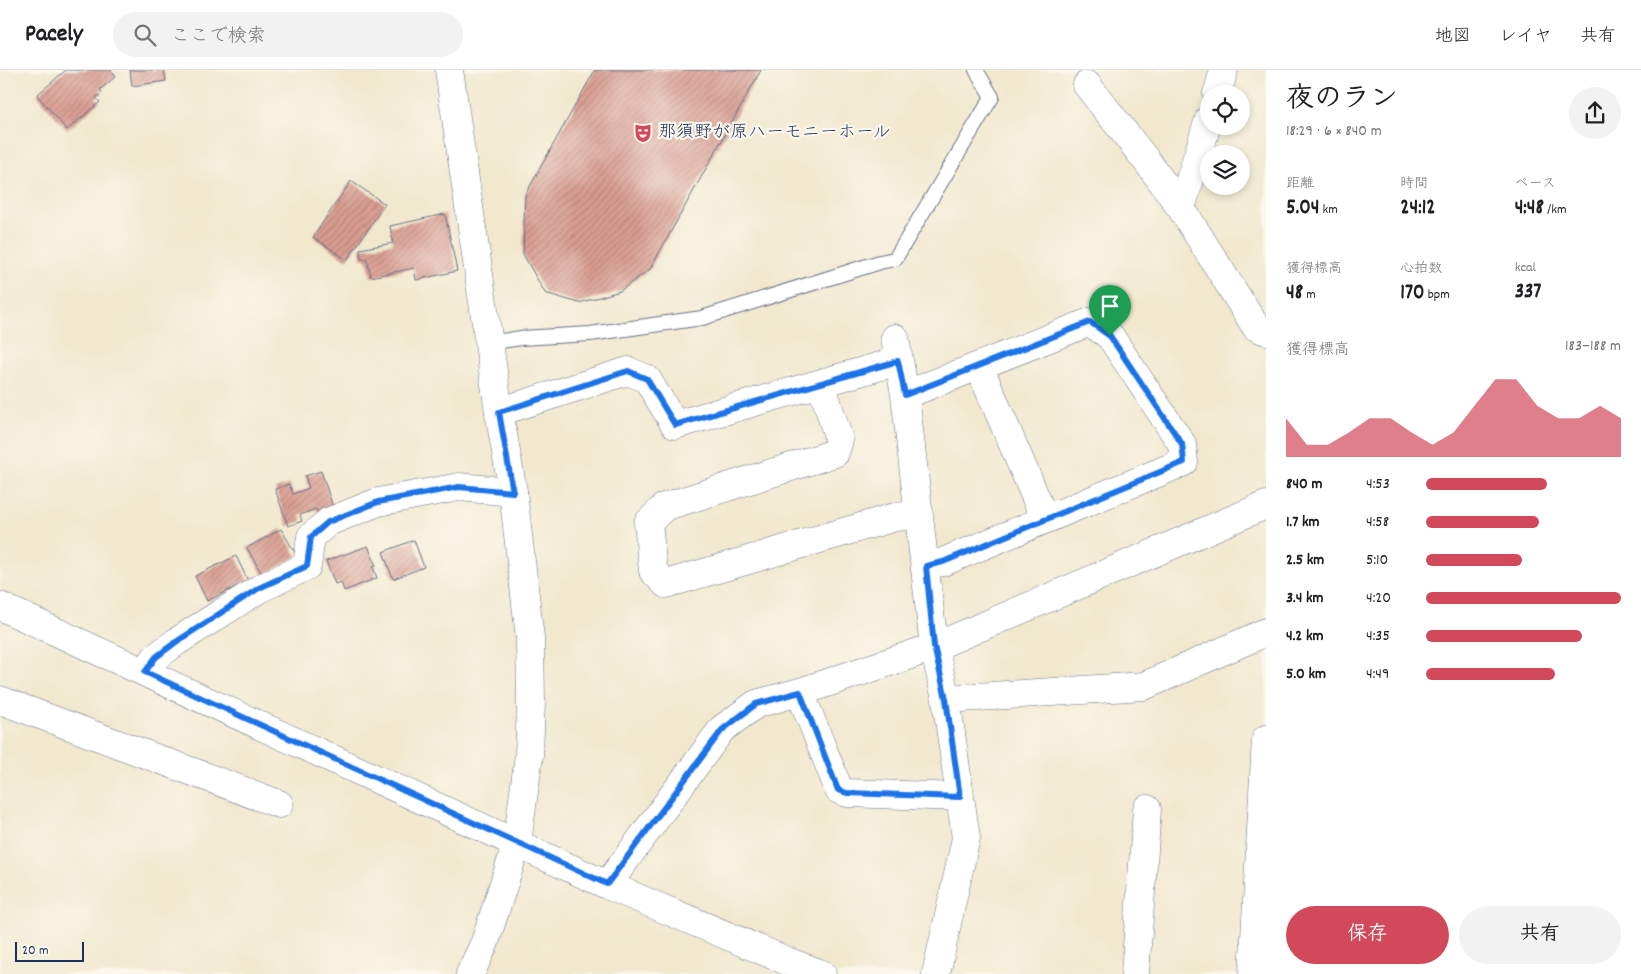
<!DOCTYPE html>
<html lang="ja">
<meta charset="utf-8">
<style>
body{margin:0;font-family:Dekko,"Klee One",sans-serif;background:#f2f2f2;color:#202124;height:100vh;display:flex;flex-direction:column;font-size:19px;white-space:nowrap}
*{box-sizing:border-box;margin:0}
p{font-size:16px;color:#757577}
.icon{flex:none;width:28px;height:28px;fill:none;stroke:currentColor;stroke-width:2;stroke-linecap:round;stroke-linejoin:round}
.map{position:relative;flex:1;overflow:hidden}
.side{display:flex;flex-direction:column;background:#fff;width:375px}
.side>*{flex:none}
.tools{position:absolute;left:1200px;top:15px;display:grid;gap:10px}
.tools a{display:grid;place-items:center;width:50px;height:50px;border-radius:50%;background:#fff;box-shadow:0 2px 8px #0003;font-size:25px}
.scale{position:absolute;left:15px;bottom:12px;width:69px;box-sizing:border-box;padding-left:5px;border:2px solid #1b2f5e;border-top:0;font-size:14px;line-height:18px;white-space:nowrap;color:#1b2f5e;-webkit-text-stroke:4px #fbf7ec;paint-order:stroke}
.pin{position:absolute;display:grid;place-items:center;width:42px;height:42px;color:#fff;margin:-51px -21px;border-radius:50% 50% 50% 0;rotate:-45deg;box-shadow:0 0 5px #0007}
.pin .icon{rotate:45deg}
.round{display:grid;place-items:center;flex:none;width:52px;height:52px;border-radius:26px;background:#f2f2f2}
.head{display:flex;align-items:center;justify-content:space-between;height:85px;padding:0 20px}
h1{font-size:28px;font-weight:700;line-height:38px}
.metrics{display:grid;grid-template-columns:repeat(3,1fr);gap:8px;height:85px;padding:5px 20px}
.metrics div{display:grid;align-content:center}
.metrics b{font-size:21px;font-weight:700}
.metrics small{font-size:14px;font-weight:400}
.metrics p{font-size:14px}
.chart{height:140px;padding:10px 20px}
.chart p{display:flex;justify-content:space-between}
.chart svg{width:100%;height:90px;margin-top:5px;fill:#d1495b;opacity:.7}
.button{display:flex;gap:10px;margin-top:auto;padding:10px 20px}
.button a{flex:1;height:58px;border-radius:30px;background:#d1495b;color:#fff;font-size:20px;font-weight:700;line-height:58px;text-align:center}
.button a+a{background:#f2f2f2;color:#202124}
ul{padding:0 20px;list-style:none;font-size:16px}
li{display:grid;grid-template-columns:80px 60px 1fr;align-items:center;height:38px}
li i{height:12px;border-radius:6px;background:#d1495b}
header{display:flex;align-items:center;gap:30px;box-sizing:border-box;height:70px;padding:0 25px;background:#fff;border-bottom:1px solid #e0e0e0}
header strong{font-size:24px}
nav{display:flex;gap:28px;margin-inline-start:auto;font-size:18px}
.search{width:350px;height:45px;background:#f2f2f2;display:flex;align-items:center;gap:12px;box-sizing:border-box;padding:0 18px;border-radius:28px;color:#757577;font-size:19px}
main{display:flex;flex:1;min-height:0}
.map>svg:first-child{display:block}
</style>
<header>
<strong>Pacely</strong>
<div class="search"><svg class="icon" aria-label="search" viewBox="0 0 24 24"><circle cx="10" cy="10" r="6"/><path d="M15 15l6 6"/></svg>ここで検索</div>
<nav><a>地図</a><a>レイヤ</a><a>共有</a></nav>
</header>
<main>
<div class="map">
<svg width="1266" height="904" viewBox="0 0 1266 904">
<defs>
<pattern id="building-hatch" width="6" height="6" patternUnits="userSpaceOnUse" patternTransform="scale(1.25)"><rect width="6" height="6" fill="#da9c90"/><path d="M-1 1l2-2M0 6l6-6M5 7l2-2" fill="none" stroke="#b08079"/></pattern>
</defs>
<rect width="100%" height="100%" fill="#fbf7ec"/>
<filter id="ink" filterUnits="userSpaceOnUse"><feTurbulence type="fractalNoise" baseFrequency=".02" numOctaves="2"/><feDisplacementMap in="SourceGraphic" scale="10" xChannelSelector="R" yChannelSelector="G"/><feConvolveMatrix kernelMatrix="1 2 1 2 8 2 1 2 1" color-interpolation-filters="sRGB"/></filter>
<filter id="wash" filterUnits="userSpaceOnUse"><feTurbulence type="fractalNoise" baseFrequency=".0096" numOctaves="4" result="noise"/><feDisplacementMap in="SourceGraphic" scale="20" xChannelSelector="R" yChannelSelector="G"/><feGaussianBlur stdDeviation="1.12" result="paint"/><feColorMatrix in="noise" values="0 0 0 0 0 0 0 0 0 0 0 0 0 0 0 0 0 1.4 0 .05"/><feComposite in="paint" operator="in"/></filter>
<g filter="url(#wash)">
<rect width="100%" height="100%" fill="#f1e8ce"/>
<g id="blocks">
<path fill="url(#building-hatch)" d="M66 0H111L116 6 100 20 102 23 96 28 100 32 67 60 37 25Z
M130 0H164L166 11 132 16Z
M595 0H761L650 199 620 221 579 233 545 223 523 184 525 125Z
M351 111 385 134 347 190 313 167Z
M445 144 457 201 416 210 414 198 371 207 367 189H361L360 179 393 173 390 156Z
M321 401 333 437 318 443 316 439 300 445 302 451 288 456 275 419 289 414 293 424 309 418 305 406Z
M281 459 297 486 263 506 247 478Z
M414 470 424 497 393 509 383 482Z
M368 476 376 496 373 497 377 508 344 521 341 512 335 514 326 491Z
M236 486 248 511 207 531 195 506Z"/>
</g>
</g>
<g filter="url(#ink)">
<use href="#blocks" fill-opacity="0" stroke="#667085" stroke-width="1"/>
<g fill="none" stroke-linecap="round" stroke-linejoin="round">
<g stroke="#667085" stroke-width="16">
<path id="service" d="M488 273 521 268 590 264 702 248 880 192 895 189 992 27 976 0"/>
</g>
<g stroke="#667085" stroke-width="29">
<path id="minor" d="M1087 15 1146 90 1181 138 1256 257 1266 261
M1217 24 1224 0
M1181 138 1209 49
M895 268 905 325 934 577 946 629
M979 296 1045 449
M821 313 839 370 835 383 664 437 648 453 653 501 666 514 895 447 919 445
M905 325 1090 252 1110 266 1182 374 1184 392 943 492 926 495
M499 342 628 301 647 309 675 355 898 291
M0 536 607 815 787 891 822 904
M145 602 156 587 176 572 259 519 307 496 311 467 328 452 378 432 459 417 513 422
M800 622 839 720 847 723 960 727
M0 630 279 734
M607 815 722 659 756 634 800 622 934 577 1266 435
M936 904 966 768 946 629 1144 616 1266 562
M1135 904 1147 739
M1253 904 1266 669"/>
</g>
<g stroke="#667085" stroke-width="29">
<path id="tertiary" d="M449 0 499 342 513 422 530 568 531 631 529 685 517 773 485 872 470 904"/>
</g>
<use href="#service" stroke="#fff" stroke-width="14"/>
<use href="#minor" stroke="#fff" stroke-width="28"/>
<use href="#tertiary" stroke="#fff" stroke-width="28"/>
</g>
</g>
<g fill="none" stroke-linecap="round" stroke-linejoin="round" filter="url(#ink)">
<g stroke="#fff" stroke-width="10">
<path id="route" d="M1090 252 1110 266 1182 374 1184 392 943 492 926 496 934 576 946 629 960 727 847 723 838 720 800 622 756 634 722 660 607 814 145 602 156 587 176 572 259 518 307 496 311 467 328 452 378 432 459 417 513 422 499 342 628 301 647 309 675 355 898 291 905 325Z"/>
</g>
<use href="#route" stroke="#1a73e8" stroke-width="6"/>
</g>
<defs>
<g id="theatre-bare" transform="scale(1.5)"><path d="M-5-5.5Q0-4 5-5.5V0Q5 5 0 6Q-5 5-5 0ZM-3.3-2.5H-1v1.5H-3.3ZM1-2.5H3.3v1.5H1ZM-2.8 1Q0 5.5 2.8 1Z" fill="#d1495b" stroke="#fbf7ec" stroke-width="2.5" paint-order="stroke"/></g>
</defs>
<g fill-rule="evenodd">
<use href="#theatre-bare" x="643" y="63"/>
</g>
<g text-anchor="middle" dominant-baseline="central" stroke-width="4.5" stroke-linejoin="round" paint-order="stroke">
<g font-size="18" fill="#1b2f5e" stroke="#fbf7ec" text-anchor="start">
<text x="658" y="63">那須野が原ハーモニーホール</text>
</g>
</g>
</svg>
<div class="tools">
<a><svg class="icon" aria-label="locate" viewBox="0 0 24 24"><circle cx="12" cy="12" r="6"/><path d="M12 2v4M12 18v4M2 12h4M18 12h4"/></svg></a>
<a><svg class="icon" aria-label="layers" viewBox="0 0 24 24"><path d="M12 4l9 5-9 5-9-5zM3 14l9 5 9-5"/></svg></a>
</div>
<div class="scale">20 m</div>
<div class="pin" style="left:1110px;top:266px;background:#1e9e55"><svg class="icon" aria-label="arrive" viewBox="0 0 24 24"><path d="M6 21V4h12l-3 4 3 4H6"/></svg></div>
</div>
<section class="side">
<div class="head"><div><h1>夜のラン</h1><p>18:29 · 6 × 840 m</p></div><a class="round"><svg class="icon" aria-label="share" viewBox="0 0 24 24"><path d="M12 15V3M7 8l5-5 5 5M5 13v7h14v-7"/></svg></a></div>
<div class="metrics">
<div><p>距離</p><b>5.04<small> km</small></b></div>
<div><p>時間</p><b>24:12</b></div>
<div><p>ペース</p><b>4:48<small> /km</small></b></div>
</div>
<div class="metrics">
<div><p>獲得標高</p><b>48<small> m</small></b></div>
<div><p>心拍数</p><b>170<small> bpm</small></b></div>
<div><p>kcal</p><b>337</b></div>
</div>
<div class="chart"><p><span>獲得標高</span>183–188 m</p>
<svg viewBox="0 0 160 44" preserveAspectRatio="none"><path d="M0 44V25L10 38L20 38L30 32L40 25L50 25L60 32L70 38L80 32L90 19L100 6L110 6L120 19L130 25L140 25L150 19L160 25V44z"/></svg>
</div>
<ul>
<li><b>840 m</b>4:53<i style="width:62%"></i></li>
<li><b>1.7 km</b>4:58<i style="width:58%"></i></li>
<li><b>2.5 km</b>5:10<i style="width:49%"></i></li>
<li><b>3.4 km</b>4:20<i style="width:100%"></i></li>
<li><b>4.2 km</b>4:35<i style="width:80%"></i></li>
<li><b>5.0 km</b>4:49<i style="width:66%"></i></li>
</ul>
<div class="button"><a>保存</a><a>共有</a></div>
</section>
</main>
